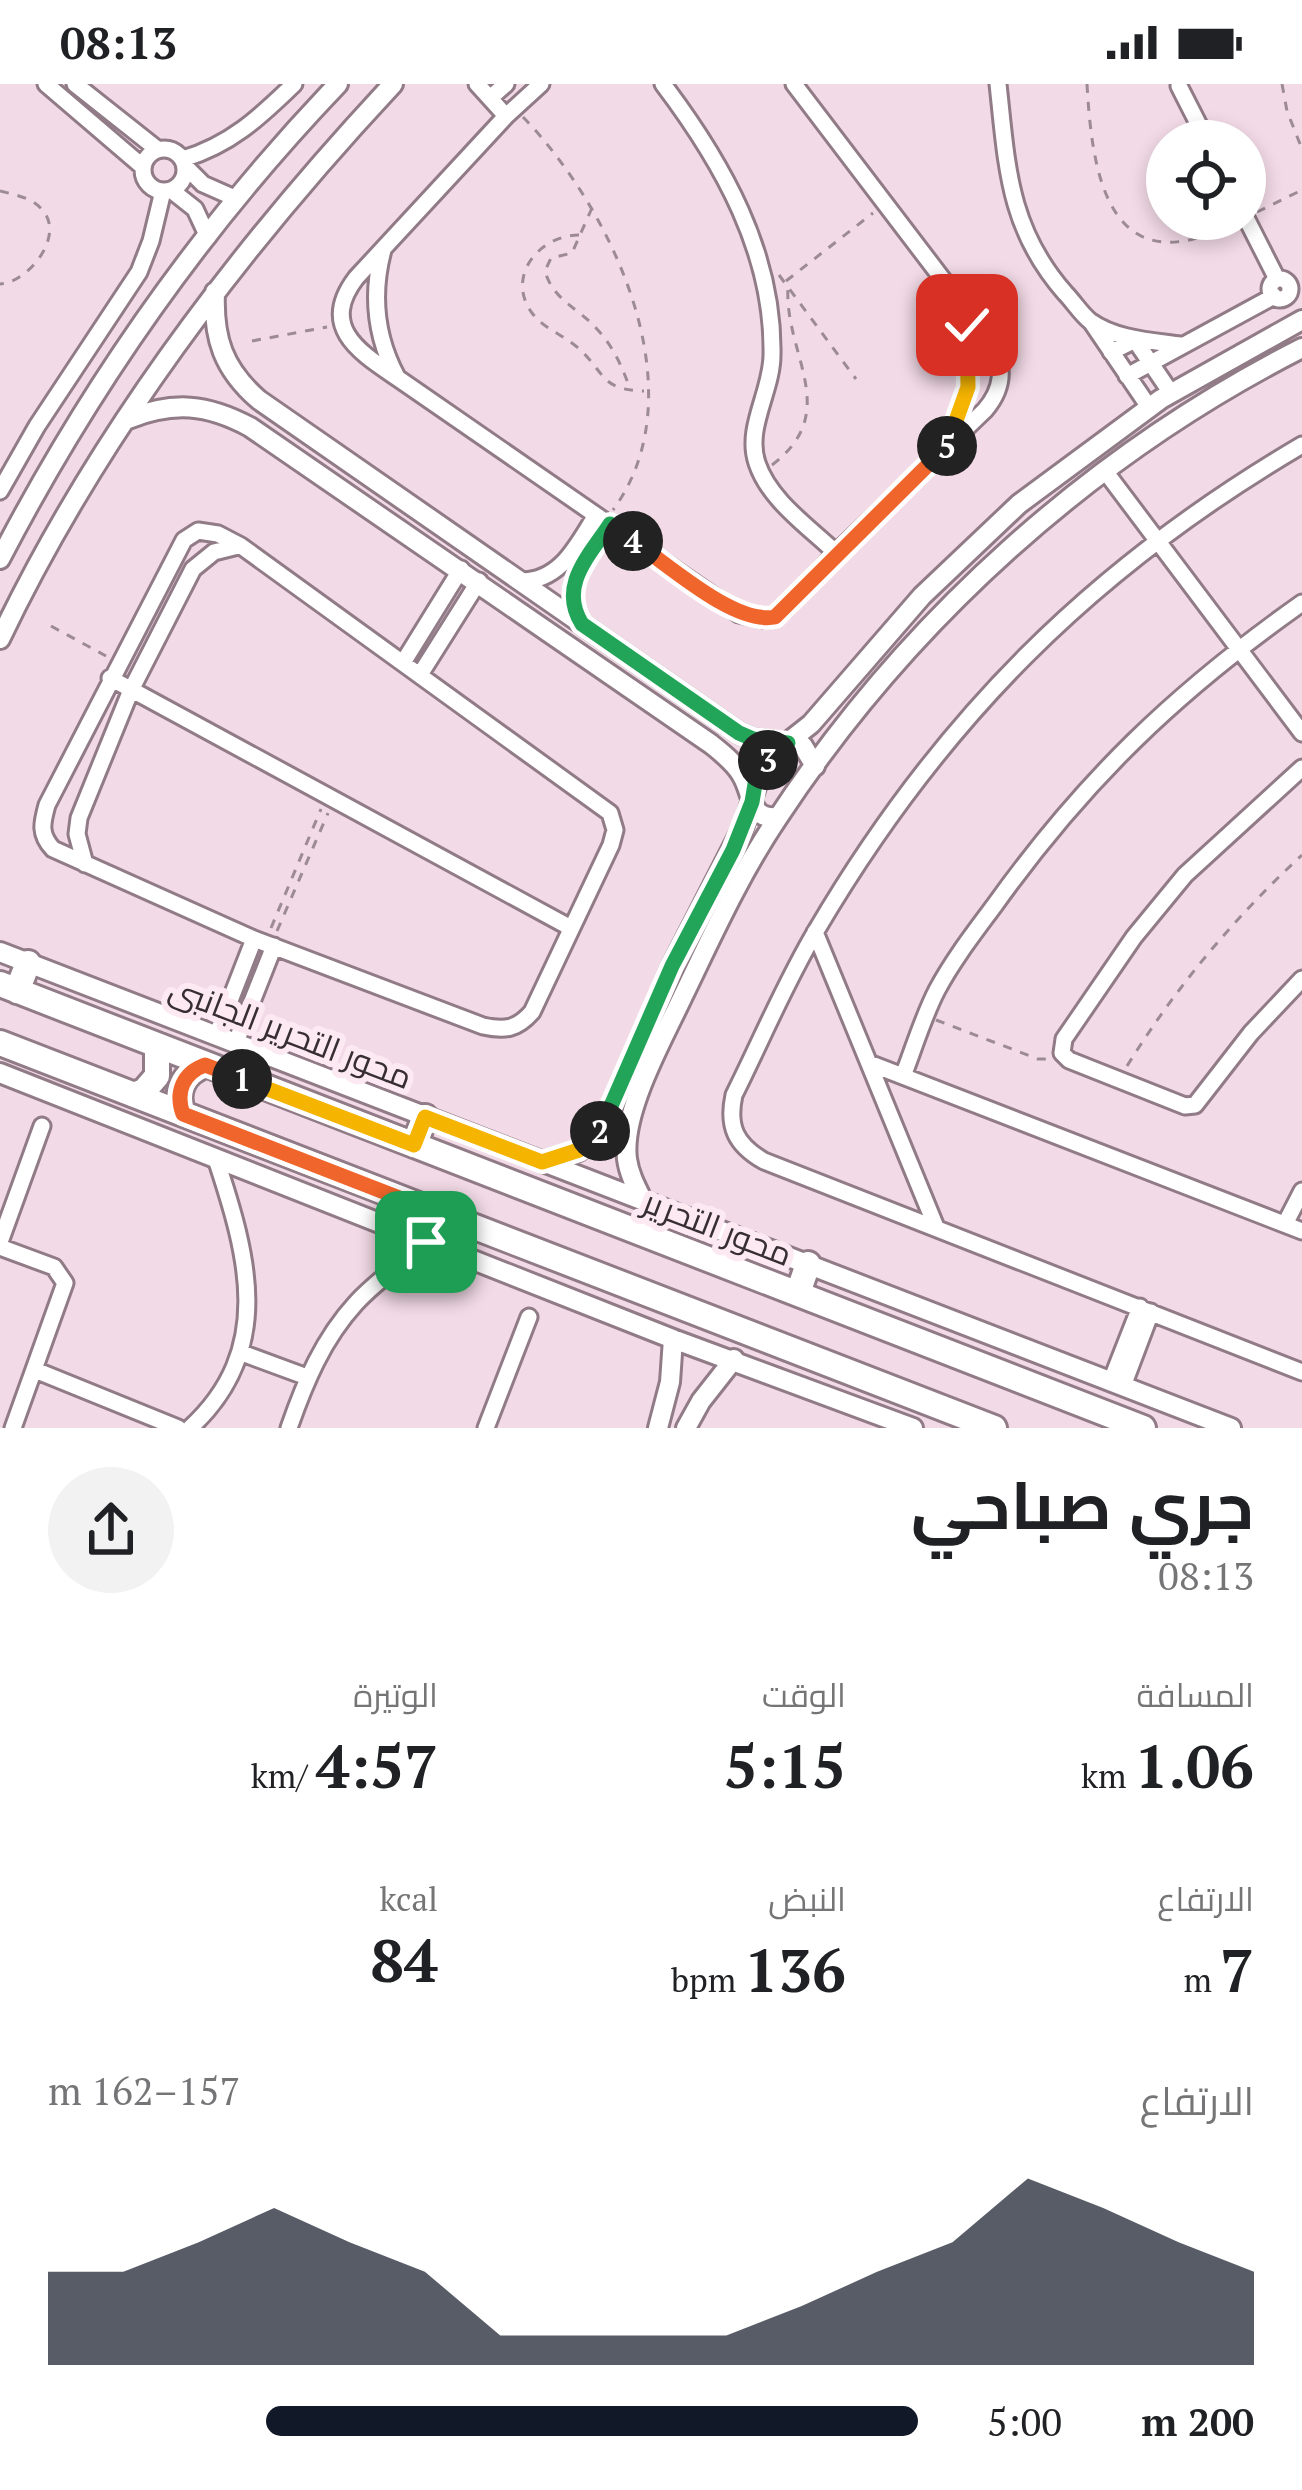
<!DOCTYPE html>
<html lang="ar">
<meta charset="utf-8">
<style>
body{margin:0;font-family:"PT Serif",Cairo,serif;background:#f2f2f2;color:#202124;direction:rtl;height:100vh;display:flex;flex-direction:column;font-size:45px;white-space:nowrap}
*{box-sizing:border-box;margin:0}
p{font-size:39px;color:#757577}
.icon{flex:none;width:66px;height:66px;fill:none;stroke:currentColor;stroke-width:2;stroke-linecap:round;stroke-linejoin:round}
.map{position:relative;height:1344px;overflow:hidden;direction:ltr}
.side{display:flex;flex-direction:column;background:#fff;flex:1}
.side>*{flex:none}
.buttons{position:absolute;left:1146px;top:36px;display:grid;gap:24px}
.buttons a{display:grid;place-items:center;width:120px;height:120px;border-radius:50%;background:#fff;box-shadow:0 6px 18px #0003;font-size:60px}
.pin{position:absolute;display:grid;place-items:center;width:102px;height:102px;color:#fff;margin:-51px;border-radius:24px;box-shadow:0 6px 18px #0006}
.km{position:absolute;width:60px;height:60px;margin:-30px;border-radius:50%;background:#222;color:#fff;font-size:33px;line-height:60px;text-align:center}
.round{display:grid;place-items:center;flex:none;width:126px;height:126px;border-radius:63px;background:#f2f2f2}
.overview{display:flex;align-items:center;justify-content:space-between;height:204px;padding:0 48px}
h1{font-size:66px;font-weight:700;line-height:90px}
.figures{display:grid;grid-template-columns:repeat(3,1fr);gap:18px;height:204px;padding:12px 48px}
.figures div{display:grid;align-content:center}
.figures b{font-size:60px;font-weight:700}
.figures small{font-size:33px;font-weight:400}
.figures p{font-size:33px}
.chart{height:336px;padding:24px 48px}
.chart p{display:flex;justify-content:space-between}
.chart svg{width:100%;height:216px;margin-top:12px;fill:#111827;opacity:.7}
ul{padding:0 48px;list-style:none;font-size:39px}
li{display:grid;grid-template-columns:192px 144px 1fr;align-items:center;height:90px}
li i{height:30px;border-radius:15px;background:#111827}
.status{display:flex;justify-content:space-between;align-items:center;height:84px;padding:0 60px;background:#fff;direction:ltr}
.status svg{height:33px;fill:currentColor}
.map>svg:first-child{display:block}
</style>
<div class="status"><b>08:13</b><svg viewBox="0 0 49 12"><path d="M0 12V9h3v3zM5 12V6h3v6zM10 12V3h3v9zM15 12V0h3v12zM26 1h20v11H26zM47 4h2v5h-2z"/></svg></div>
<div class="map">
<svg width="1302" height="1344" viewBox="0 0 1302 1344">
<rect width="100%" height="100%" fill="#f2dae6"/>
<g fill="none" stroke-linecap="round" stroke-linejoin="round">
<g stroke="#907b86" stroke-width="21">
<path id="minor" d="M46 0 143 83
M75 0 157 65
M477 0 506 32
M541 0 506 32 356 194C318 244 361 269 399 295L739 530 763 535 775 533 786 524 836 469 985 326C1003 305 1005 284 992 260L794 0
M663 0C722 78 774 169 772 271 772 307 745 344 757 379 769 416 809 443 836 469
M998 0C1007 82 1008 144 1065 209 1073 217 1081 230 1090 237 1115 255 1150 257 1180 261
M1179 2 1207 57
M490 14 506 0
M143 86a21 21 0 1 1 42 0a21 21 0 1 1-42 0Z
M183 75C230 61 259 34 294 0
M185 82 203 100 237 115
M171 106 195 125 208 153
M1245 132 1277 195
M383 166C371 211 375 252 397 293
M1270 205a10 10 0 1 1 20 0a10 10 0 1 1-20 0Z
M1092 239 1149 323
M1111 268 1135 256 1171 309
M1127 292 1274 212
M949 356C969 314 975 273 963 228
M1302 361C1091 485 940 636 816 847 785 899 761 957 734 1011 727 1043 736 1061 764 1077L1302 1288
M1105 387 1302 649
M0 407 37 342 139 188 151 157 163 107
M198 447 218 450 241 462 610 729 615 746 611 761 532 928C517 945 505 947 483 942L254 855 53 765C39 750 42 739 47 721L184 456Z
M521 497C561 497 577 461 596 431
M580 537C559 500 590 471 610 441
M404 577 461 485
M421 589 479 497
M110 594 571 844
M1302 684 1185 791 1134 853 1064 955 1062 969 1069 976 1185 1022 1195 1021 1251 949 1302 895
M85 780 77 750 79 734 131 606 193 485 214 468 238 462
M815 848 936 1143
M217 950 254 855
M236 958 274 862
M869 979 1302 1147
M903 992C914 964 923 933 937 906 953 876 974 849 994 822 1084 696 1176 608 1302 519
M1285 1140 1302 1107
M0 1158 42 1042
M0 1163 54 1183 65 1199 13 1344
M242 1269 307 1293
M35 1286 178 1344
M1111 1297 1140 1223
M1123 1302 1151 1228
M190 1344C275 1266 248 1172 216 1075
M289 1344C305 1298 323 1255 356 1219 389 1183 418 1177 438 1129
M486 1344 529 1233"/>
</g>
<g stroke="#907b86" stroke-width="24">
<path id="tertiary" d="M215 208C213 254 223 285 259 316L739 649 753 655 803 662 815 682
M128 335C174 317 207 320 250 343L711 660C722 669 734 678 741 690 754 710 748 736 778 733
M0 475C90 302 203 141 338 0
M0 555C98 350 238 166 393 0
M0 868 1231 1344
M0 989 673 1255 913 1344
M545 1077 579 1067 607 1038 672 882 744 741 762 684 773 670 811 640 922 512 1019 420 1161 315 1302 236
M643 1117C636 1103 629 1090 627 1075 621 1028 663 955 683 912 712 852 740 790 777 735 907 537 1091 371 1302 264
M658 1344 670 1298 673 1255
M686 1344 701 1317 734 1275"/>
</g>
<g stroke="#907b86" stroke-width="30">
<path id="primary" d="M0 900 1143 1344
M17 907 28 879
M0 959 994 1344
M134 1011 144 1007 157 992V961
M183 1030C174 1008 183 989 205 981
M414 1061 425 1033
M798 1209 808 1180"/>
</g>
<path stroke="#9c8b94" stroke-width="3" stroke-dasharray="9 9" stroke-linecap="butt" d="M1087 0C1092 92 1109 201 1230 141
M1282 0 1287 27 1302 65
M523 33C611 124 700 307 613 426
M0 107C16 111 34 114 44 128 64 154 27 199 0 200
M592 124 572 169 551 174 545 187C553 216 577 223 596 244 613 262 622 282 630 305
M1257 128 1302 106
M579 151C540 151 505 192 532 229 544 245 562 250 577 263 606 288 599 306 644 307
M779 191 856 295
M786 197 873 129
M252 257 327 243
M772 381C843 327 784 271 788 203
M51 542 106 572
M271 844 321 725
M277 847 328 729
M936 936 1038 975H1051
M1127 982C1176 903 1234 834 1302 771"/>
<use href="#minor" stroke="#fff" stroke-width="15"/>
<use href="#tertiary" stroke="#fff" stroke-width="18"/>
<use href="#primary" stroke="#fff" stroke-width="24"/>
</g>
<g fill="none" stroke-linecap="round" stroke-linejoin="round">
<g stroke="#fff" stroke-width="24">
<path id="split-1" d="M242 995 205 981C183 989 175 1008 183 1030L438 1129 426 1158"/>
</g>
<g stroke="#fff" stroke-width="24">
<path id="split-2" d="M242 995 414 1061 425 1033 542 1078 579 1066 600 1047"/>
</g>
<g stroke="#fff" stroke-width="24">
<path id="split-3" d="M600 1047 672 882 733 766 752 718 755 700 768 676"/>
</g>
<g stroke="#fff" stroke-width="24">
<path id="split-4" d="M633 457 610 440C589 472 558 502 582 540L739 649 753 655 788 659 768 676"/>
</g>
<g stroke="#fff" stroke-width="24">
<path id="split-5" d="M633 457C668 480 734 541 775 533L947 362"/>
</g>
<g stroke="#fff" stroke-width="24">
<path id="split-6" d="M947 362 968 303 967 241"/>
</g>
<use href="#split-1" stroke="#f0652b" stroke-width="15"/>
<use href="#split-2" stroke="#f5b400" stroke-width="15"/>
<use href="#split-3" stroke="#22a559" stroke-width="15"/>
<use href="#split-4" stroke="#22a559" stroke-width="15"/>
<use href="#split-5" stroke="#f0652b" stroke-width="15"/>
<use href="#split-6" stroke="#f5b400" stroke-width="15"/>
</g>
<g text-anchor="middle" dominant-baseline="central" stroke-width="12" stroke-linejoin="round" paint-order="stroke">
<g font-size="33" fill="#372e33" stroke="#fce9f2">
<text transform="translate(291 948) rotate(21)">محور التحرير الجانبى</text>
<text transform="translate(718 1143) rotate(21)">محور التحرير</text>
</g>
</g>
</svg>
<div class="buttons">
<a><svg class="icon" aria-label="locate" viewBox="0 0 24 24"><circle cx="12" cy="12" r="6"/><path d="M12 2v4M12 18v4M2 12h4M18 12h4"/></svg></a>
</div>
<div class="pin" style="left:426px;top:1158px;background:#1e9e55"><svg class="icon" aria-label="arrive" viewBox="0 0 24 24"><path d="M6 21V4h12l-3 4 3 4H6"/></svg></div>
<div class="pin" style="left:967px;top:241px;background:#d93025"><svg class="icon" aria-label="check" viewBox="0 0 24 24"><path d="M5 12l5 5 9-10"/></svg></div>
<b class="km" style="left:242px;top:995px">1</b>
<b class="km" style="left:600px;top:1047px">2</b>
<b class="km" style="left:768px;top:676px">3</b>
<b class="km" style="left:633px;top:457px">4</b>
<b class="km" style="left:947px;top:362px">5</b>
</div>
<section class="side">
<div class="overview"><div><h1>جري صباحي</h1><p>08:13</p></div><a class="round"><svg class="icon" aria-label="share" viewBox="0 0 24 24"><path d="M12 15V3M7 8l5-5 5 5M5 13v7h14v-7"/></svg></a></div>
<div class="figures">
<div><p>المسافة</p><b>1.06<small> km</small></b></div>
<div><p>الوقت</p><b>5:15</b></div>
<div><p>الوتيرة</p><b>4:57<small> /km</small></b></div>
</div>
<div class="figures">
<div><p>الارتفاع</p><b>7<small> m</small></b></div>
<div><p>النبض</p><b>136<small> bpm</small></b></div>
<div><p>kcal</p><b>84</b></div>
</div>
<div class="chart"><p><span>الارتفاع</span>157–162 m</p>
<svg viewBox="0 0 160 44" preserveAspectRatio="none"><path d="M0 44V25L10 25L20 19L30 12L40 19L50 25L60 38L70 38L80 38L90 38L100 32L110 25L120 19L130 6L140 12L150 19L160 25V44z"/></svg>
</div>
<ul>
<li><b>200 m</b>5:00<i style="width:75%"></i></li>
</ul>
</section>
